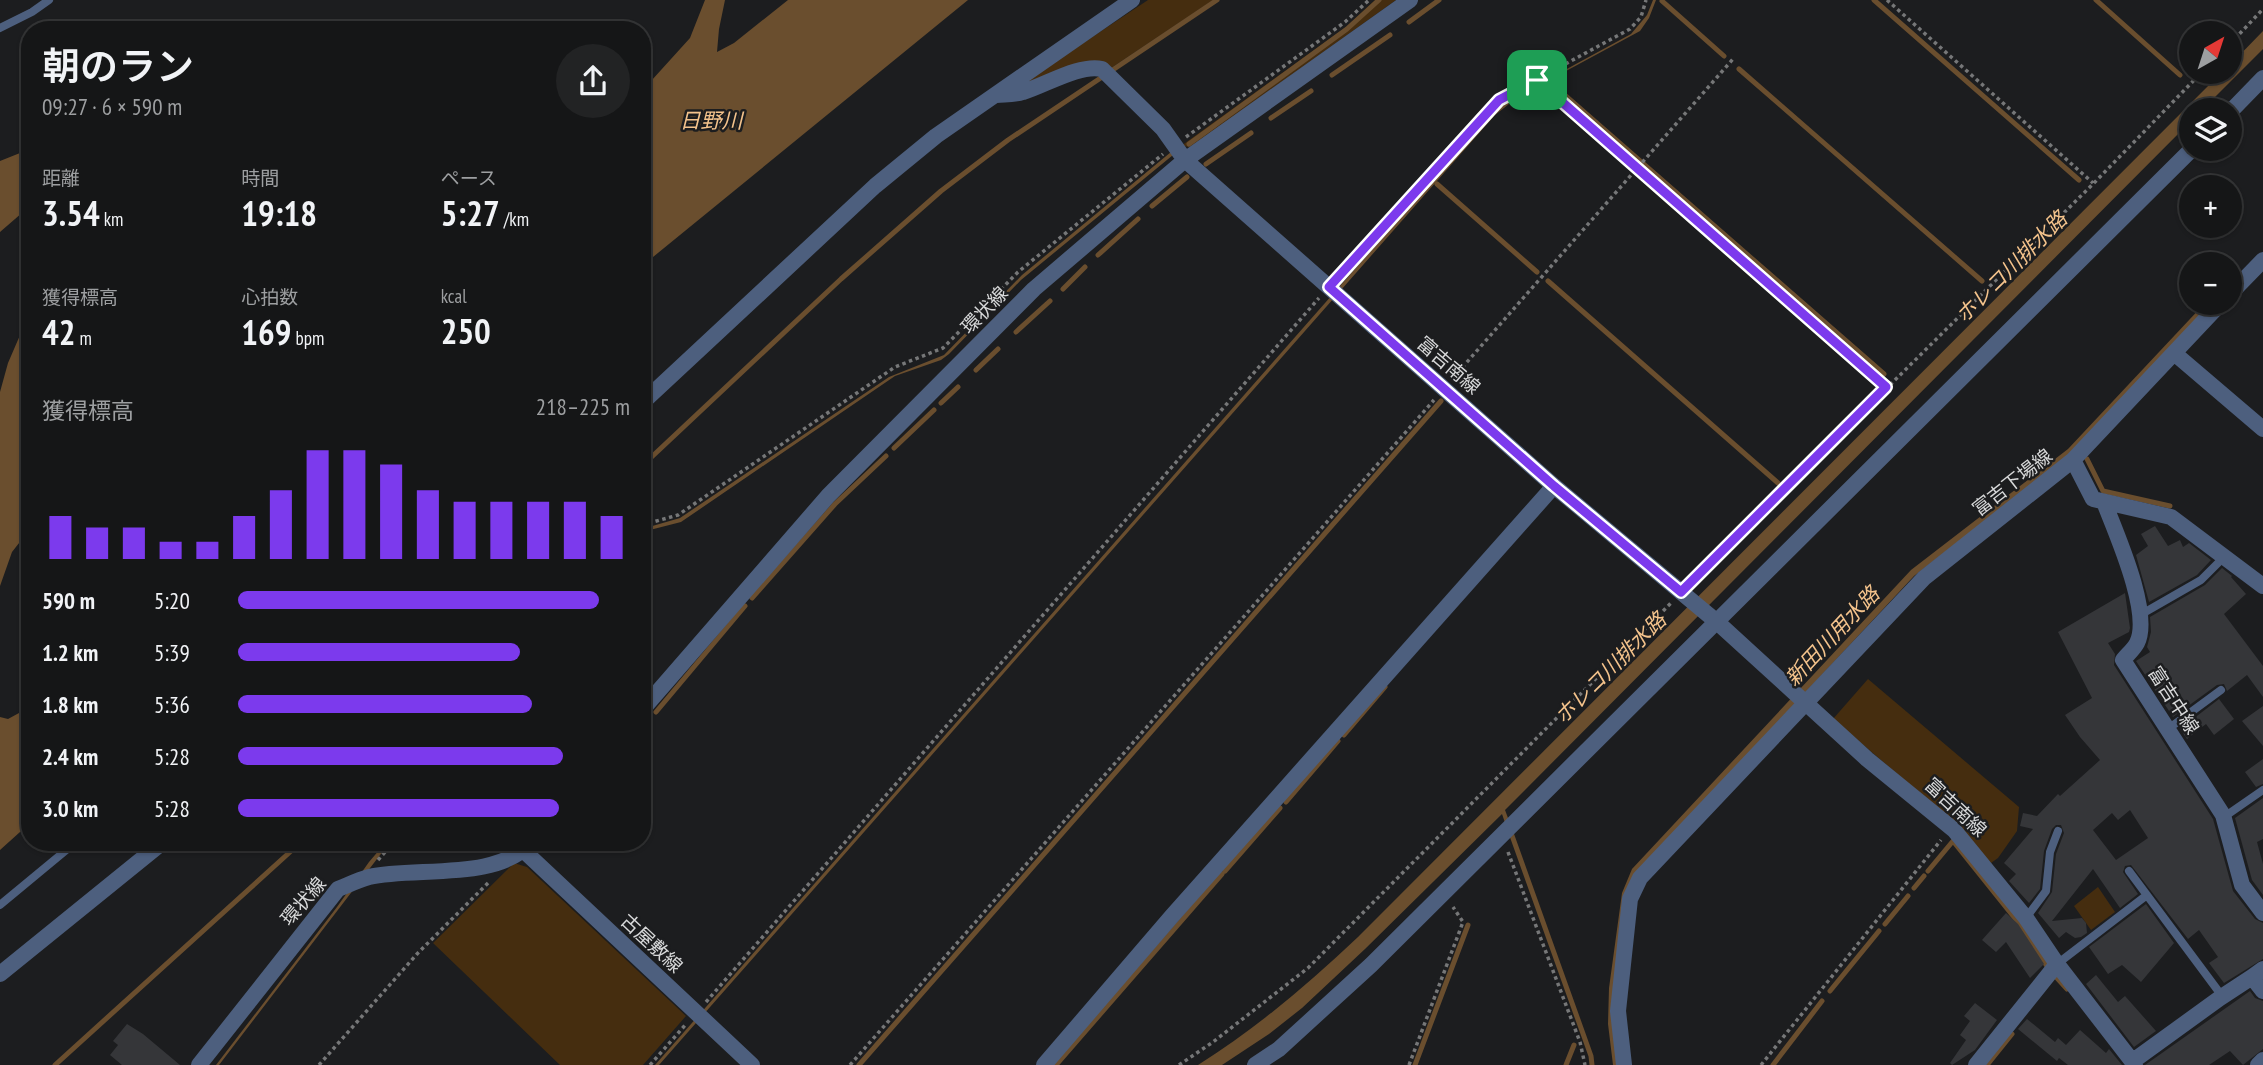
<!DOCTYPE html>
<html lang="ja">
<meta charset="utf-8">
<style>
body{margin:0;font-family:"PT Sans Narrow","Noto Sans JP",sans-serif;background:#222324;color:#f1f3f6;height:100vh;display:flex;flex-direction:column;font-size:26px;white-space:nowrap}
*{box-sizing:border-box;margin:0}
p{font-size:23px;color:#9d9fa1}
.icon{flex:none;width:38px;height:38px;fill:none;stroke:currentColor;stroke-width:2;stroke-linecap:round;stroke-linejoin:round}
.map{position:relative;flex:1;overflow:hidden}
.sheet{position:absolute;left:21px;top:21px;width:630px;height:830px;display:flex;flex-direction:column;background:#151617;border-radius:28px;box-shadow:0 2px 5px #0004,0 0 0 2px #343536}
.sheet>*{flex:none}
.needle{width:46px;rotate:39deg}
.controls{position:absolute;left:2179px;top:21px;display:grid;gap:14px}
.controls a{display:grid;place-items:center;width:63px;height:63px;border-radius:50%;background:#151617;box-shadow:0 2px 5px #0004,0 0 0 2px #343536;font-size:35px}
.pin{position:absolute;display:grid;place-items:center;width:60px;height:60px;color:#fff;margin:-30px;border-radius:14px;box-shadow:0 4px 10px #0006}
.round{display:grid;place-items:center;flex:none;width:74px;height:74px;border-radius:37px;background:#222324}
.summary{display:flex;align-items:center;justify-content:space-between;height:119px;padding:0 21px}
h1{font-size:38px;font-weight:600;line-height:52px}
.stats{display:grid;grid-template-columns:repeat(3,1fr);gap:10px;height:119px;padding:7px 21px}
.stats div{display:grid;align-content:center}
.stats b{font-size:35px;font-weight:600}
.stats small{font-size:19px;font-weight:400}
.stats p{font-size:19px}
.chart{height:196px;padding:14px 21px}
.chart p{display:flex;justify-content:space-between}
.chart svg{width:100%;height:126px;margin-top:7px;stroke:#7c3aed;stroke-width:6}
ul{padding:0 21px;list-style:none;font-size:23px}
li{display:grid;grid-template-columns:112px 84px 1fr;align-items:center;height:52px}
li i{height:18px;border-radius:9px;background:#7c3aed}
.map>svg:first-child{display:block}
</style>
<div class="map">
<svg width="2263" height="1065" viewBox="0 0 2263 1065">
<rect width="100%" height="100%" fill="#1c1d1f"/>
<path fill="#452d0f" d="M1148 0H1213L1108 70 1017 87Z
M1375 0H1396L1191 147 1181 146 1346 27Z
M1868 679 2019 807 2017 831 1998 858 1991 863 1957 825 1833 719Z
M514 863 527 867 686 1016 643 1065H560L433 943Z
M2098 887 2115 912 2091 930 2074 906Z"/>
<path fill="#6a4e2e" d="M705 0H725L719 29 717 52 734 43 788 0H968L642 266V91L690 38Z
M1653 0H1656L1649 18 1640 31 1518 97 1495 115 659 1065H655L1493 112 1517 96 1631 34 1647 15Z
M2263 31V49L2202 110H2191V121L1505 810 1514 834 1510 837 1502 814 1365 949 1302 1008 1269 1034 1222 1065H1198C1257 1028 1308 984 1358 937L2222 72H2230V65Z
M30 149V206L0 232V161Z
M1171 152 1173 155 1021 280 949 354 941 360 895 376 681 522 642 532V529L680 518 889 377 944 355 1022 275Z
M2205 303H2214L2073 453 1914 576 1637 873 1620 1065H1613L1608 1024 1609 988 1622 893 1632 869 1911 570 2068 449Z
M30 312V529L12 552 0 586V392L8 363Z
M30 707V823L0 850V717L8 719Z
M386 842H390L219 1065H216L337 907 369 862Z"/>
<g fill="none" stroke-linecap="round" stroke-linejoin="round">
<path stroke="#6a4e2e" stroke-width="5" d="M1874 0 2079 180
M2096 0 2180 75
M1662 1 1724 56
M1409 22 1439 0
M1739 69 1982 281
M1332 75 1390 35
M1552 84 1884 374
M1271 118 1311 91
M1189 144 1347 29 1379 0
M1206 164 1251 133
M1437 184 1537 272
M1152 206 1187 177
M1098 255 1138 219
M1548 281 1778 483
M1063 289 1085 267
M1016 332 1050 301
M976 370 998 349
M941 403 958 387
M894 448 934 410
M2087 459 2103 491 2170 506
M642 466 841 279 941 191 1008 140 1217 0
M752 598 835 504 886 456
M656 712 745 606
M1344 735 1385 687
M1286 802 1338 741
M1510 830 1591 1056 1592 1065
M1225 871 1280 808
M1928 871 1953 841 2017 921 2047 966
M1914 888 1924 876
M1885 924 1908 896
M2057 978 2067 989
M1830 991 1879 931
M55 1065 301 842
M859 1065 1441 401
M1056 1065 1222 874
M1415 1065 1468 925
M1566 1065 1574 1045
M1773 1065 1822 1001
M1987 1065 2012 1034"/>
</g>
<path fill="#353639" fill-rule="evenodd" d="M2155 526 2168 546 2180 540 2183 547 2189 543 2211 560 2197 575 2149 602 2136 555 2148 546 2141 534Z
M2222 568 2232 576 2231 577 2246 594 2224 614 2263 666V697L2247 675 2227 691 2224 684 2217 685 2173 717 2136 661 2150 652 2147 647 2151 632 2150 617 2205 585Z
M2125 593 2130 628 2129 632 2108 643 2115 654 2114 665 2213 819 2233 891 2255 919 2263 923V959L2224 983 2209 963 2218 957 2199 930 2188 939 2131 865 2125 866 2123 872 2138 894 2120 908 2093 869 2052 921 2082 918 2086 923 2087 933 2081 937 2075 938 2066 932 2059 938 2038 913 2052 892 2056 854 2064 833 2061 825H2056L2052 829 2044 851 2040 889 2029 903 2009 881 2016 874 2004 863 2033 829 2020 826 2023 813 2037 816 2058 794 2060 796 2100 760 2080 737 2065 715 2092 698 2058 632ZM2130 810 2148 838 2116 860 2093 830 2112 813 2118 820Z
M2219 699 2234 719 2214 735 2206 724 2187 739 2180 729Z
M2263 706V746L2242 721Z
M2263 759V784L2256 787 2245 772Z
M2263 798V839L2257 842 2263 864V895L2252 880 2235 818Z
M2146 904 2174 943 2141 982 2122 965 2108 974 2089 947Z
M2006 913 2018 924 2044 964 2030 978 2006 942 1996 952 1982 940Z
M2096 975 2118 1002 2125 996 2156 1031 2134 1047 2086 984Z
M2250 991 2255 998 2263 1001V1049L2243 1065 2230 1051 2209 1065H2145Z
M1975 1003 1997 1020 1975 1050 1952 1065 1950 1063 1966 1040 1960 1035 1970 1021 1964 1016Z
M2027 1019 2055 1042 2058 1038 2066 1045 2080 1030 2106 1053 2109 1049 2122 1065H2068L2059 1058 2057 1061 2018 1029Z
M127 1024 143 1034 180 1065H122L110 1055 118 1045 113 1041Z"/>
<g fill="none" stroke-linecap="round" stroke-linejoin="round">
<path stroke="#767778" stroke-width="3.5" stroke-dasharray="3.5 3.5" stroke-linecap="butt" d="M1887 0 2093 183
M2230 44 2263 9
M1537 80 1886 387
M1186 137 1345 22 1369 0
M1338 277 1499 100 1630 29 1641 17 1646 0
M1453 378 1733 59
M642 525 678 515 895 367 943 348 1018 272 1163 154
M1691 582 2096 181 2202 72
M1508 852 1580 1042 1585 1065
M378 860 394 842
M706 1002 1319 298
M319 1065 417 954 489 882
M650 1065 687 1023
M850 1065 1434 400
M1179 1065 1213 1042 1308 968 1671 603
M1409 1065 1463 922 1453 907
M1761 1065 1941 840"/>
<path stroke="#4d5f7e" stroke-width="8" d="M0 28 32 12 49 0
M2140 615 2201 580 2224 557
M2168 729 2221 690
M2224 817 2263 790
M2129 871 2222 996
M0 905 76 842
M2026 918 2046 891 2050 852 2058 831
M2057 964 2147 895"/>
<path stroke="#4d5f7e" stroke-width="16" d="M996 95C1004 94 1014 95 1023 92 1046 85 1079 64 1102 69L1163 129 1185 160 1554 486 1717 622 1867 759 1954 830 2026 918 2057 964 2135 1065
M2230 112 2263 78
M2230 294 2263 260
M2174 353 2263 429
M642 403 875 186 936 136 1132 0
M2073 460 2221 303
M2104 502C2116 533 2152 613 2137 643 2134 649 2127 655 2123 660L2223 815 2242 885 2263 913
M642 710 828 496 1034 289 1185 160 1410 0
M523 850 752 1065
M2263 969 2252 977 2263 991
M0 974 163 842
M2133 1061 2220 998 2252 977
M199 1065 338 889C348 885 358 880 369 877 415 866 497 882 531 842
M1044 1065 1172 916 1554 486
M1255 1065 1279 1049 1371 965 2192 149
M1624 1065 1618 1011 1630 899 1640 878 1924 578 2073 460 2093 499 2171 517 2263 586
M1976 1065 2057 964
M2258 1065 2263 1060"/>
</g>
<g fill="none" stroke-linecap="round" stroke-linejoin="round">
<g stroke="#fff" stroke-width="14">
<path id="route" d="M1537 80 1886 387 1681 592 1554 486 1329 287 1499 100Z"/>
</g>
<use href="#route" stroke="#7c3aed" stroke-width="9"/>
</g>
<g text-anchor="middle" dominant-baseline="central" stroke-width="5" stroke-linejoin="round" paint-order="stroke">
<g font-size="19" fill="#d7d8d9" stroke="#1c1d1f">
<text transform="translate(984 310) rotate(-46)">環状線</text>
<text transform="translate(1449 365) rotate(41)">富吉南線</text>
<text transform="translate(2012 482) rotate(-38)">富吉下場線</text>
<text transform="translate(2174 700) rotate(57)">富吉中線</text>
<text transform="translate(1956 807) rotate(43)">富吉南線</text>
<text transform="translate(303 901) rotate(-49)">環状線</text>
<text transform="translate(652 943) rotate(43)">古屋敷線</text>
</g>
<g font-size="21" font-style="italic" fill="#f4c38c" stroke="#1c1d1f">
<text x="711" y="120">日野川</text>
<text transform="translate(2011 267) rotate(-45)">ホレコ川排水路</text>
<text transform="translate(1832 636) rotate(-47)">新田川用水路</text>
<text transform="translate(1610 668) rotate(-45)">ホレコ川排水路</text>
</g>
</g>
</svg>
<div class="controls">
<a><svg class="needle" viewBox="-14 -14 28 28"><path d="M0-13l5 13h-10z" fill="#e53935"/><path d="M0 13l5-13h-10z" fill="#9d9fa1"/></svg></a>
<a><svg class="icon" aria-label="layers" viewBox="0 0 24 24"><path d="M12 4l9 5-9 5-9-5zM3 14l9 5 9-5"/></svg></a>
<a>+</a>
<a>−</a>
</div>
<div class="pin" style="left:1537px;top:80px;background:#1e9e55"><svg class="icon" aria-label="arrive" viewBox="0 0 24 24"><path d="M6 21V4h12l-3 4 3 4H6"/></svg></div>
<section class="sheet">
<div class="summary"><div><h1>朝のラン</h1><p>09:27 · 6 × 590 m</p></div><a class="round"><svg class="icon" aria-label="share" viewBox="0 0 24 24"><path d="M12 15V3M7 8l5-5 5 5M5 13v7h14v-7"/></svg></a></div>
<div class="stats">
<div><p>距離</p><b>3.54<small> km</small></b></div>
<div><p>時間</p><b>19:18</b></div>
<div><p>ペース</p><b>5:27<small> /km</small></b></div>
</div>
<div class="stats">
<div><p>獲得標高</p><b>42<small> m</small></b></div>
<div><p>心拍数</p><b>169<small> bpm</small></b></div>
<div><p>kcal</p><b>250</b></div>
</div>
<div class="chart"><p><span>獲得標高</span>218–225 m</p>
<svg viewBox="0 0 160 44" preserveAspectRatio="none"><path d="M5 44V29M15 44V33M25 44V33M35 44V38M45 44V38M55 44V29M65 44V20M75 44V6M85 44V6M95 44V11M105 44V20M115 44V24M125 44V24M135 44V24M145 44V24M155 44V29"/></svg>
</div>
<ul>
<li><b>590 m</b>5:20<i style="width:92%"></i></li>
<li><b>1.2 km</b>5:39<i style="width:72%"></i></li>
<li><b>1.8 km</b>5:36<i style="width:75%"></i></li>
<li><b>2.4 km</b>5:28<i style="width:83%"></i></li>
<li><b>3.0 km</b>5:28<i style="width:82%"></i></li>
</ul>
</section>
</div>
